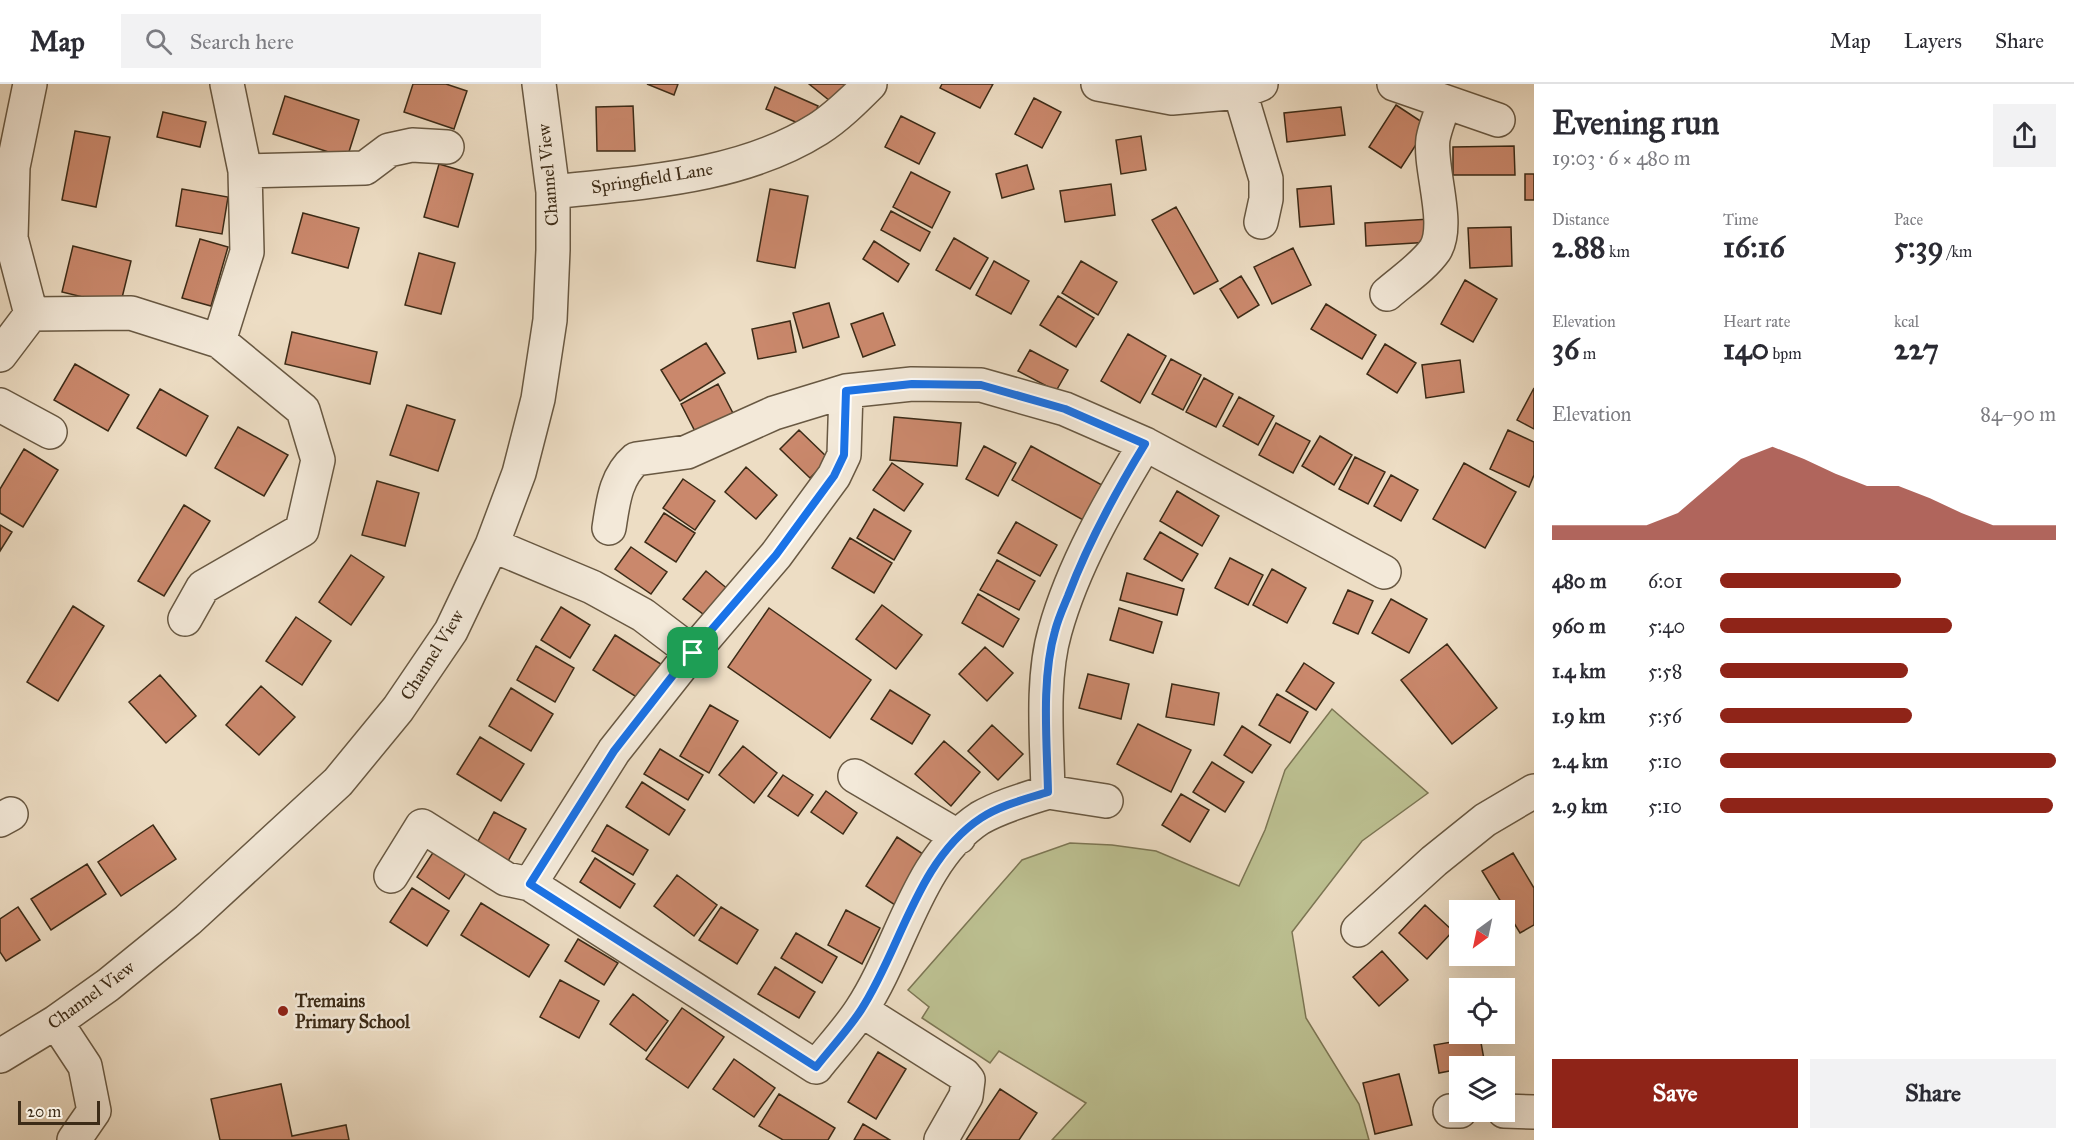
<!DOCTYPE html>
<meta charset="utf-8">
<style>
body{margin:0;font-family:"IM FELL Great Primer",serif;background:#f2f2f3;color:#2b2b33;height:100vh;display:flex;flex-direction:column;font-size:22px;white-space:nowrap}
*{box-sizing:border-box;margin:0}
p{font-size:20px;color:#7c7c81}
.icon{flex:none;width:33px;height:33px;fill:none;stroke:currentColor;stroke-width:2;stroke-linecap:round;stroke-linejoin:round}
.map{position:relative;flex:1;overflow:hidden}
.side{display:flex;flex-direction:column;background:#fff;width:540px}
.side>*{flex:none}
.needle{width:39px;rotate:213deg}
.buttons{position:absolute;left:1449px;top:816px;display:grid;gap:12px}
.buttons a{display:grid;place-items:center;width:66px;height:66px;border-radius:0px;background:#fff;box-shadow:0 6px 24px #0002;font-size:30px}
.scale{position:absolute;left:18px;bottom:15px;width:82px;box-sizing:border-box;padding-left:6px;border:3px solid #3c2b17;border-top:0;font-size:16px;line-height:21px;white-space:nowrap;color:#3c2b17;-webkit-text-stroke:4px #f3e9d9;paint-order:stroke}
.pin{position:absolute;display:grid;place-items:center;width:51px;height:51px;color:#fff;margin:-26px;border-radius:12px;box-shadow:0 3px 9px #0006}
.round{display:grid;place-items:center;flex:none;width:63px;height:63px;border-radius:0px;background:#f2f2f3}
.head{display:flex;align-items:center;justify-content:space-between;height:102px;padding:0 18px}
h1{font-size:33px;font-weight:700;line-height:45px}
.stats{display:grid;grid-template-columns:repeat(3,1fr);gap:9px;height:102px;padding:6px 18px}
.stats div{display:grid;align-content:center}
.stats b{font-size:30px;font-weight:700}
.stats small{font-size:16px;font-weight:400}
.stats p{font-size:16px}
.chart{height:168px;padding:12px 18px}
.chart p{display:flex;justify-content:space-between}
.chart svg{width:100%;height:108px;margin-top:6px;fill:#8f2418;opacity:.7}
.primary-button{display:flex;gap:12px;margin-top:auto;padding:12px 18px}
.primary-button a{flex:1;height:69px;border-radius:0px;background:#8f2418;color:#fff;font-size:24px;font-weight:700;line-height:69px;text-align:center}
.primary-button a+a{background:#f2f2f3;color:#2b2b33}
ul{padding:0 18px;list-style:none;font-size:20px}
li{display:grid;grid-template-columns:96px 72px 1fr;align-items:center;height:45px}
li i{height:15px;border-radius:8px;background:#8f2418}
header{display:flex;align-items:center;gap:36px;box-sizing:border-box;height:84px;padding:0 30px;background:#fff;border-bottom:2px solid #e1e1e2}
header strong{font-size:28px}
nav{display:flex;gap:33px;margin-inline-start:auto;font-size:21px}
.search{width:420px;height:54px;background:#f2f2f3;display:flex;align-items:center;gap:15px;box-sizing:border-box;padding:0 21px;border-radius:0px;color:#7c7c81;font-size:22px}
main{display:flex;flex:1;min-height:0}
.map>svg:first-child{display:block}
</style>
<header>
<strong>Map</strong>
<div class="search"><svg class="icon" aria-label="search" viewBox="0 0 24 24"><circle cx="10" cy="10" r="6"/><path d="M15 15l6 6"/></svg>Search here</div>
<nav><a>Map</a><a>Layers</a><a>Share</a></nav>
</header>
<main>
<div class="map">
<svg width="1534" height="1056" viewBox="0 0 1534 1056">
<rect width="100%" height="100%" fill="#edddc4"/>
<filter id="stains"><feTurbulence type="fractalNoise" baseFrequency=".00333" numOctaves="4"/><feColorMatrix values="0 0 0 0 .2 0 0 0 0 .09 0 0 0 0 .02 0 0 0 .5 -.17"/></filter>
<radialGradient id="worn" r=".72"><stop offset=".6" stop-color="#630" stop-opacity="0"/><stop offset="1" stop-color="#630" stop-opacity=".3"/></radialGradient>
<path fill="#bcc091" stroke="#7c7654" stroke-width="1.5" d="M1332 625 1428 709 1362 757 1292 848 1306 934 1359 1020 1369 1056H1052L1086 1019 999 967 990 979 922 934 929 923 908 906 1022 776 1070 759 1112 761 1156 767 1239 802 1265 746 1285 686Z"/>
<path fill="#ca886c" stroke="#3c2b17" stroke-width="1.5" d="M413 0H446L467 7 454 45 404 28Z
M647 0H678L674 11Z
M809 0H851L835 21Z
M942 0H993L980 24 940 4Z
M775 3 818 22 809 44 766 25Z
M285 12 359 36 347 74 273 50Z
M1034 14 1061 28 1042 64 1015 50Z
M1396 21 1428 42 1401 84 1369 63Z
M633 22 635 67H597L596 23Z
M1341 23 1345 51 1287 58 1284 29Z
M163 28 206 38 200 63 157 53Z
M901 32 935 49 919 80 885 63Z
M75 47 110 53 96 123 62 116Z
M1141 52 1146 86 1121 90 1116 56Z
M1514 62 1515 91H1453V63Z
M439 80 473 90 458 143 424 133Z
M1027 81 1034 105 1002 114 996 90Z
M911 88 950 108 932 144 893 123Z
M1525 90H1534V116H1525Z
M1111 100 1115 131 1065 138 1060 107Z
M1331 102 1334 140 1300 143 1297 105Z
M182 105 228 113 222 150 176 142Z
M770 105 808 112 795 184 757 177Z
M1176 123 1218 197 1194 210 1152 136Z
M891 127 930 148 920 167 881 146Z
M303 129 359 144 348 184 292 169Z
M1430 135 1431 158 1366 162 1365 139Z
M1511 143 1512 182 1470 184 1468 144Z
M954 154 988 174 970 205 936 186Z
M200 155 228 163 211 222 182 214Z
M874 157 909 180 898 198 863 175Z
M73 162 131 177 120 222 62 208Z
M1293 164 1311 201 1272 220 1254 183Z
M419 169 455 179 441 230 405 221Z
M994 177 1029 197 1011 230 976 211Z
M1081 177 1117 198 1098 231 1062 209Z
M1241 192 1259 221 1238 234 1220 205Z
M1465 196 1497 215 1473 258 1441 240Z
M1058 212 1094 234 1076 263 1040 241Z
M829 219 839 253 803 264 793 229Z
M1326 220 1376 251 1362 275 1311 245Z
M883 229 895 261 863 273 851 240Z
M790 237 796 268 758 275 752 245Z
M292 248 377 268 370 300 285 280Z
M1128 250 1166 272 1140 319 1101 297Z
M706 259 725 289 680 317 661 286Z
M1385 260 1416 279 1397 309 1367 290Z
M1030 266 1068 286 1056 307 1018 287Z
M1171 275 1201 291 1183 326 1152 310Z
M1460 276 1464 308 1426 314 1422 281Z
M75 280 129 311 108 347 54 316Z
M1204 294 1233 310 1216 343 1186 328Z
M718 300 737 337 700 357 681 320Z
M1534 304V345L1517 336Z
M160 305 208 332 186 372 137 344Z
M1239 313 1274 332 1258 361 1223 342Z
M407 321 455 336 438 387 390 371Z
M894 333 961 339 957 382 890 376Z
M1276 339 1310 357 1293 389 1259 371Z
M238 343 288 371 264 412 215 384Z
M799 346 829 375 810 394 780 365Z
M1508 346 1534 358V391L1529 403 1490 385Z
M1320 352 1352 371 1334 401 1302 382Z
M984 362 1016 379 998 412 966 395Z
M1031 362 1111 406 1092 441 1012 396Z
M24 365 58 386 23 443 0 429V405Z
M1355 373 1385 388 1368 420 1339 405Z
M892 379 923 400 904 427 873 406Z
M1464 379 1516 408 1485 464 1433 435Z
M746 383 777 411 756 435 725 408Z
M1391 391 1418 406 1401 437 1374 422Z
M683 395 715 417 695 446 663 424Z
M377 397 419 409 405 462 362 451Z
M1177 407 1219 432 1202 462 1160 437Z
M184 421 210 437 164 512 138 497Z
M874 425 911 447 894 476 857 454Z
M664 429 695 449 676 478 645 458Z
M1016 438 1057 461 1040 492 998 469Z
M0 441 12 448 0 467Z
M1160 448 1198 470 1182 497 1144 475Z
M850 454 892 479 874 509 832 484Z
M631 463 667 488 651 510 615 485Z
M351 471 384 493 351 541 319 518Z
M1230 474 1263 491 1248 521 1215 504Z
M997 476 1035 497 1019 526 980 506Z
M1272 485 1306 504 1287 539 1253 521Z
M706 487 729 506 707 533 683 515Z
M1127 489 1184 505 1177 531 1120 516Z
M1348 506 1373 517 1358 550 1333 539Z
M978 510 1019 535 1003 563 962 539Z
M1391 515 1427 535 1409 569 1372 549Z
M882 521 922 551 896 585 856 555Z
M73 522 104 542 58 617 27 598Z
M561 523 590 541 570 574 541 556Z
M769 524 871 596 830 654 728 583Z
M1119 524 1162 538 1153 569 1110 556Z
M296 533 331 557 302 601 266 577Z
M615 551 664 582 643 617 593 586Z
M1447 560 1497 624 1452 660 1401 596Z
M536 562 574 584 555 618 517 596Z
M985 563 1013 589 987 617 959 590Z
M1304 579 1334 599 1316 626 1286 607Z
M1088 590 1129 600 1121 635 1079 624Z
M160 591 196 632 166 659 129 618Z
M1172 600 1219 609 1214 641 1166 633Z
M261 602 295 633 259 671 226 641Z
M511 604 553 630 531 667 489 642Z
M890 606 930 631 912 660 871 635Z
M1277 610 1308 628 1290 659 1259 641Z
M710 621 738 637 709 689 680 672Z
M1138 640 1191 666 1171 708 1117 680Z
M992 641 1023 670 998 696 968 667Z
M1242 642 1271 661 1252 689 1224 671Z
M480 653 524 680 501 717 457 690Z
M944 657 980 688 951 722 915 690Z
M743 662 777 689 754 719 719 691Z
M660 665 703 691 688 716 644 690Z
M1212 678 1244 698 1225 728 1193 708Z
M783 691 813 711 798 732 768 712Z
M642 698 685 726 669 751 626 723Z
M826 707 857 729 843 750 811 728Z
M1181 710 1209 726 1190 758 1162 741Z
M494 728 526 745 508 777 477 759Z
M153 741 176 775 121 812 98 778Z
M607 741 648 766 633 791 592 767Z
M897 753 926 772 895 821 866 802Z
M436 764 468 786 449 815 417 793Z
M1513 769 1534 804V841L1520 849 1482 787Z
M595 774 635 800 620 824 580 798Z
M87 780 106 810 51 846 31 815Z
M677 791 717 821 694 852 654 822Z
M412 804 449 827 427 862 390 838Z
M481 819 549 861 529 893 461 851Z
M1425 821 1453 847 1427 875 1399 849Z
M18 823 40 856 6 877 0 868V835Z
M721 823 758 846 737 880 699 856Z
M846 826 880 844 862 880 828 861Z
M796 849 837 873 822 899 781 874Z
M578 855 618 879 604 901 565 877Z
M1382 867 1408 896 1379 922 1353 893Z
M775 883 815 908 799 934 758 910Z
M560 896 599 917 579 954 540 933Z
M633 910 668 937 646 967 610 940Z
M682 924 724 953 688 1004 646 975Z
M1480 953 1485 981 1460 982V985L1439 989 1434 961Z
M878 968 906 985 876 1035 848 1018Z
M734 975 775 1004 754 1033 713 1005Z
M1399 990 1412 1041 1375 1050 1363 999Z
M281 1000 292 1052 346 1041 349 1056H220L211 1015Z
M1000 1005 1037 1029 1019 1056H966Z
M779 1010 835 1044 828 1056H783L759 1042Z
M863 1040 890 1056H854Z"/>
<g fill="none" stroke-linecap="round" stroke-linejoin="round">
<g stroke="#685842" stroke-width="36">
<path id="minor" d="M30 0 13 83 11 154 31 230
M1098 0 1172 14 1240 8 1261 0
M1394 0 1498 36
M1240 8 1266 95V115L1261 138
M245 87 365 84 389 66 412 61 447 63
M553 108C642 98 740 94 818 45 837 33 855 15 870 0
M1387 210C1403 196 1423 183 1435 166 1451 141 1429 84 1433 55 1435 43 1441 30 1444 19
M0 271 31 230 131 229 219 257 247 168 245 87 227 0
M0 321 50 348
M609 444C613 419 615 393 636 375L687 368 774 329 846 307 912 300 981 301 1065 325 1145 360 1384 488
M492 461 592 503 643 531 693 569
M185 535 203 503 302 446 318 376 303 326 219 257
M855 692 959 753
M1048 708 1106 717
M0 736 11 730
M391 792 422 742 506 795 530 800 816 983C831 964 848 946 861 926 901 866 917 775 980 734 1001 722 1026 715 1048 708 1047 658 1041 595 1055 547 1073 482 1110 418 1145 360
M530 800 614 667 682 581 776 471 834 392 844 371 846 307
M1358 846 1434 777 1485 736 1534 707
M861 926 964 991 968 996 966 1012 941 1056
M56 938 85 982 94 1027 74 1056
M0 972 56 938 108 901 188 836 338 698 398 625 451 547 492 461 519 389 538 315 550 236 553 166V108L539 0
M1450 1027H1460
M1504 1027 1534 1028"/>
</g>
<use href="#minor" stroke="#f3e9d9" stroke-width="33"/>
</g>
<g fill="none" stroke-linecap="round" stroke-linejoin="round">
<g stroke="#fff" stroke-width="12">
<path id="route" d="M912 300 981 301 1065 325 1145 360C1115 409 1088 459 1068 512 1063 524 1058 535 1055 547 1041 595 1047 658 1048 708 1026 715 1001 721 981 734 917 776 901 865 861 926 848 946 831 964 816 983L530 800 614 667 681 581 776 471 834 392 844 371 846 307Z"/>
</g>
<use href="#route" stroke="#1a73e8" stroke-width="8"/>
</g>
<circle fill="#8f2418" stroke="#f3e9d9" stroke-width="2" cx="283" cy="927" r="6"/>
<g text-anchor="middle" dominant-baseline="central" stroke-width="5" stroke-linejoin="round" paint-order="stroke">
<g font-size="18" fill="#3c2b17" stroke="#f3e9d9">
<text transform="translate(548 91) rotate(-95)">Channel View</text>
<text transform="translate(652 94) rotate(-9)">Springfield Lane</text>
<text transform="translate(432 571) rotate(-58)">Channel View</text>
<text transform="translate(91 911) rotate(-36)">Channel View</text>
</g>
<g font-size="18" font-weight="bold" fill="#3c2b17" stroke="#f3e9d9" text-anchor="start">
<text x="295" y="917">Tremains<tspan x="295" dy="21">Primary School</tspan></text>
</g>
</g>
<rect width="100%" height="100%" filter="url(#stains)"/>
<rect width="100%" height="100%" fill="url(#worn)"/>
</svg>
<div class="buttons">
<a><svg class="needle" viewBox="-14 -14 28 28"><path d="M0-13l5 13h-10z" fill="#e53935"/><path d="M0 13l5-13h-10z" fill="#7c7c81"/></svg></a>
<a><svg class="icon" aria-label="locate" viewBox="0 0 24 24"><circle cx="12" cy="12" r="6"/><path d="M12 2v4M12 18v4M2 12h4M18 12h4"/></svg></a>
<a><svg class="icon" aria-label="layers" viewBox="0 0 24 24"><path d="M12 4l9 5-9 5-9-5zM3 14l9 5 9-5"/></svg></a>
</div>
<div class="scale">20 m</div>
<div class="pin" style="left:693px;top:569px;background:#1e9e55"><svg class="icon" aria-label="arrive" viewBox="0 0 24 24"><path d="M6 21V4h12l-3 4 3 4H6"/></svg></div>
</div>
<section class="side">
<div class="head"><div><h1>Evening run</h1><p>19:03 · 6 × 480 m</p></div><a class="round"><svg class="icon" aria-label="share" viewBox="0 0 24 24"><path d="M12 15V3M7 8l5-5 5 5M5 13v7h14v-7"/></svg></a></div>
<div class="stats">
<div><p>Distance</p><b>2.88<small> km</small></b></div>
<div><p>Time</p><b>16:16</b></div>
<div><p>Pace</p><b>5:39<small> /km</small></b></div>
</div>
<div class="stats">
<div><p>Elevation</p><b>36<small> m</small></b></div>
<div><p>Heart rate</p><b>140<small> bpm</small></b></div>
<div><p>kcal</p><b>227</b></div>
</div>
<div class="chart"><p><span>Elevation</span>84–90 m</p>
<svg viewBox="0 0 160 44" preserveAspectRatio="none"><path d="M0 44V38L10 38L20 38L30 38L40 33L50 22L60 11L70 6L80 11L90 17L100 22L110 22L120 27L130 33L140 38L150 38L160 38V44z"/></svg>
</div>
<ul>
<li><b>480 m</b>6:01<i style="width:54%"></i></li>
<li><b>960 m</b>5:40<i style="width:69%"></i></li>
<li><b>1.4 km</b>5:58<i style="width:56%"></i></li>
<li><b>1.9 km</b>5:56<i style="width:57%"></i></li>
<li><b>2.4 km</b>5:10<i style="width:100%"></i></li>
<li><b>2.9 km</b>5:10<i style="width:99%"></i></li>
</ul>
<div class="primary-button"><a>Save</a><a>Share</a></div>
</section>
</main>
